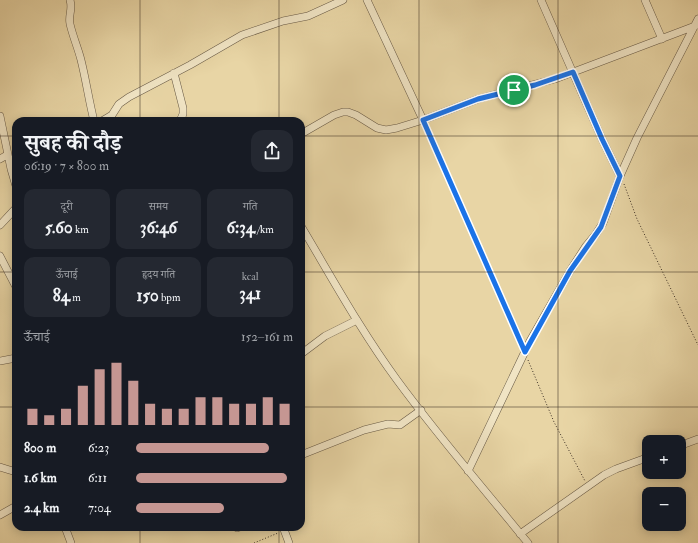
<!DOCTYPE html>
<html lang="hi">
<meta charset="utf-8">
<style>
body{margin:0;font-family:"IM FELL Double Pica","Noto Serif Devanagari",serif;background:#242831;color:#f1f3f6;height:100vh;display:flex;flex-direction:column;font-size:15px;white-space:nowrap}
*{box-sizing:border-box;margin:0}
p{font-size:13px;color:#9ea1a6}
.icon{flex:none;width:22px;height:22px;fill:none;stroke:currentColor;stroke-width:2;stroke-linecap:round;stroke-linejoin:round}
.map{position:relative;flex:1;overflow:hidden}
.side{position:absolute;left:12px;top:117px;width:293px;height:414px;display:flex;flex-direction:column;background:#171b24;border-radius:12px;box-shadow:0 2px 10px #0003}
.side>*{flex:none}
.buttons{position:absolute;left:642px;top:435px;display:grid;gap:8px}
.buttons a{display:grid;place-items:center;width:44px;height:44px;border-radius:8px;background:#171b24;box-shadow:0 2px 10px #0003;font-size:20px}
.pin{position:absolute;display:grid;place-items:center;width:34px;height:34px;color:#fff;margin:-17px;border:2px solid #fff;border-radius:50%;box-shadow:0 1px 4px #0007}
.round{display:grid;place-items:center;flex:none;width:42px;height:42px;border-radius:12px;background:#242831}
.overview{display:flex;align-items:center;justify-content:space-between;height:68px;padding:0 12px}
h1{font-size:22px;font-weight:700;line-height:30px}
.stats{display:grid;grid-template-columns:repeat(3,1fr);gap:6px;height:68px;padding:4px 12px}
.stats div{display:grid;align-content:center;border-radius:10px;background:#242831;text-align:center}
.stats b{font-size:17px;font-weight:700}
.stats small{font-size:11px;font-weight:400}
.stats p{font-size:11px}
.chart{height:112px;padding:8px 12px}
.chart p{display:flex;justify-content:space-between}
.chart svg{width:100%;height:72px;margin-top:4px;stroke:#c59692;stroke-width:6}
ul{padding:0 12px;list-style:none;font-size:13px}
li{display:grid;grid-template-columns:64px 48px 1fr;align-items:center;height:30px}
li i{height:10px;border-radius:5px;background:#c59692}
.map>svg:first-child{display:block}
</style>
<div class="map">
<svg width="698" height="543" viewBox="0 0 698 543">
<rect width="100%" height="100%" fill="#e8d5a5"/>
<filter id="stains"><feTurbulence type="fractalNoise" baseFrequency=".005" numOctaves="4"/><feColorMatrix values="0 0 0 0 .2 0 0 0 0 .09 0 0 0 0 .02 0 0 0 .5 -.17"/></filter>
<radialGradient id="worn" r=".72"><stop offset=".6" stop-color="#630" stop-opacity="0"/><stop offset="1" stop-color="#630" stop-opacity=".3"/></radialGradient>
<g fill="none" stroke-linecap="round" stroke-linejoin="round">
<g stroke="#675945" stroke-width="8">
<path id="minor" d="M70 0C73 10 68 15 70 24 73 37 78 48 81 60 86 80 89 101 94 121
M367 0 423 120
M541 0 602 139 620 176
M645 0 662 39
M174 73 183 108V114L180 121
M0 116 11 169 16 186
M102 121 112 115 119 104 129 97 190 65 242 35 283 21 308 16 343 0
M301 134 334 115 343 112H348L356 115 377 128 386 130 397 128 423 120 478 99 555 79 695 26
M0 159 7 155
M0 225 16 208
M301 226C332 278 361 331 397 380 438 436 484 489 528 543
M0 256 16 287
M301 354 325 336 357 320
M0 361 16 358
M679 446 698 439
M301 455 364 430 388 424 400 425 421 410
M0 467 16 472
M468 471 530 341 570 271 586 246 596 234 603 223 620 176 637 138 698 19
M0 515 16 506
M65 527 71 543
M283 527 289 543
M237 528 240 527
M520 534 604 475 616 469 649 457"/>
</g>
<path stroke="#3c3025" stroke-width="1" stroke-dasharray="1 2" stroke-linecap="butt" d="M426 126 521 343
M624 184 637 219 698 345
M528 360 554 422 585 481
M254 543 278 533"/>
<use href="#minor" stroke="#f0e4c4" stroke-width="7"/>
</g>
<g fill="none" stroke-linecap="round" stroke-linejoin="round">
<g stroke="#fff" stroke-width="8">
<path id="route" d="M573 72 602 139 620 176 601 227 570 271 525 352 423 120 478 99 535 85Z"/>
</g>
<use href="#route" stroke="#1a73e8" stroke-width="5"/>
</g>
<path fill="none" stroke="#3c3025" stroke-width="1" stroke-opacity="0.55" d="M140 0V121M279 0V121M419 0V543M558 0V543M0 136H16M301 136H698M0 272H16M301 272H698M0 407H16M301 407H698M140 527V543M279 527V543"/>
<rect width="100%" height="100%" filter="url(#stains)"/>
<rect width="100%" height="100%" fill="url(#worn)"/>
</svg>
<div class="buttons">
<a>+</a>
<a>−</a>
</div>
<div class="pin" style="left:514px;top:90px;background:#1e9e55"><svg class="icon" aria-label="arrive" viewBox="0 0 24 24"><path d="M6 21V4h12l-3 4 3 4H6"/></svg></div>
<section class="side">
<div class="overview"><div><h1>सुबह की दौड़</h1><p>06:19 · 7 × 800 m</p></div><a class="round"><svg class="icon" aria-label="share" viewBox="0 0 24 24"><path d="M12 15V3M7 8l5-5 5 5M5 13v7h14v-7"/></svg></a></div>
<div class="stats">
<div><p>दूरी</p><b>5.60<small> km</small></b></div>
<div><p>समय</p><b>36:46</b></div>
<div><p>गति</p><b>6:34<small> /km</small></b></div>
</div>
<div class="stats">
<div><p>ऊँचाई</p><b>84<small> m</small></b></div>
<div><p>हृदय गति</p><b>150<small> bpm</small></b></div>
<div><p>kcal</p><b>341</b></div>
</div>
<div class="chart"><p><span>ऊँचाई</span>152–161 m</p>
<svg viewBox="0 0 160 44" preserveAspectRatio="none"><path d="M5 44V34M15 44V38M25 44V34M35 44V20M45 44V10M55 44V6M65 44V17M75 44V31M85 44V34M95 44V34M105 44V27M115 44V27M125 44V31M135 44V31M145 44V27M155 44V31"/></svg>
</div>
<ul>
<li><b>800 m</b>6:23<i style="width:85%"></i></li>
<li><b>1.6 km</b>6:11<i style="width:96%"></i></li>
<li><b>2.4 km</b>7:04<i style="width:56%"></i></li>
</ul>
</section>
</div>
